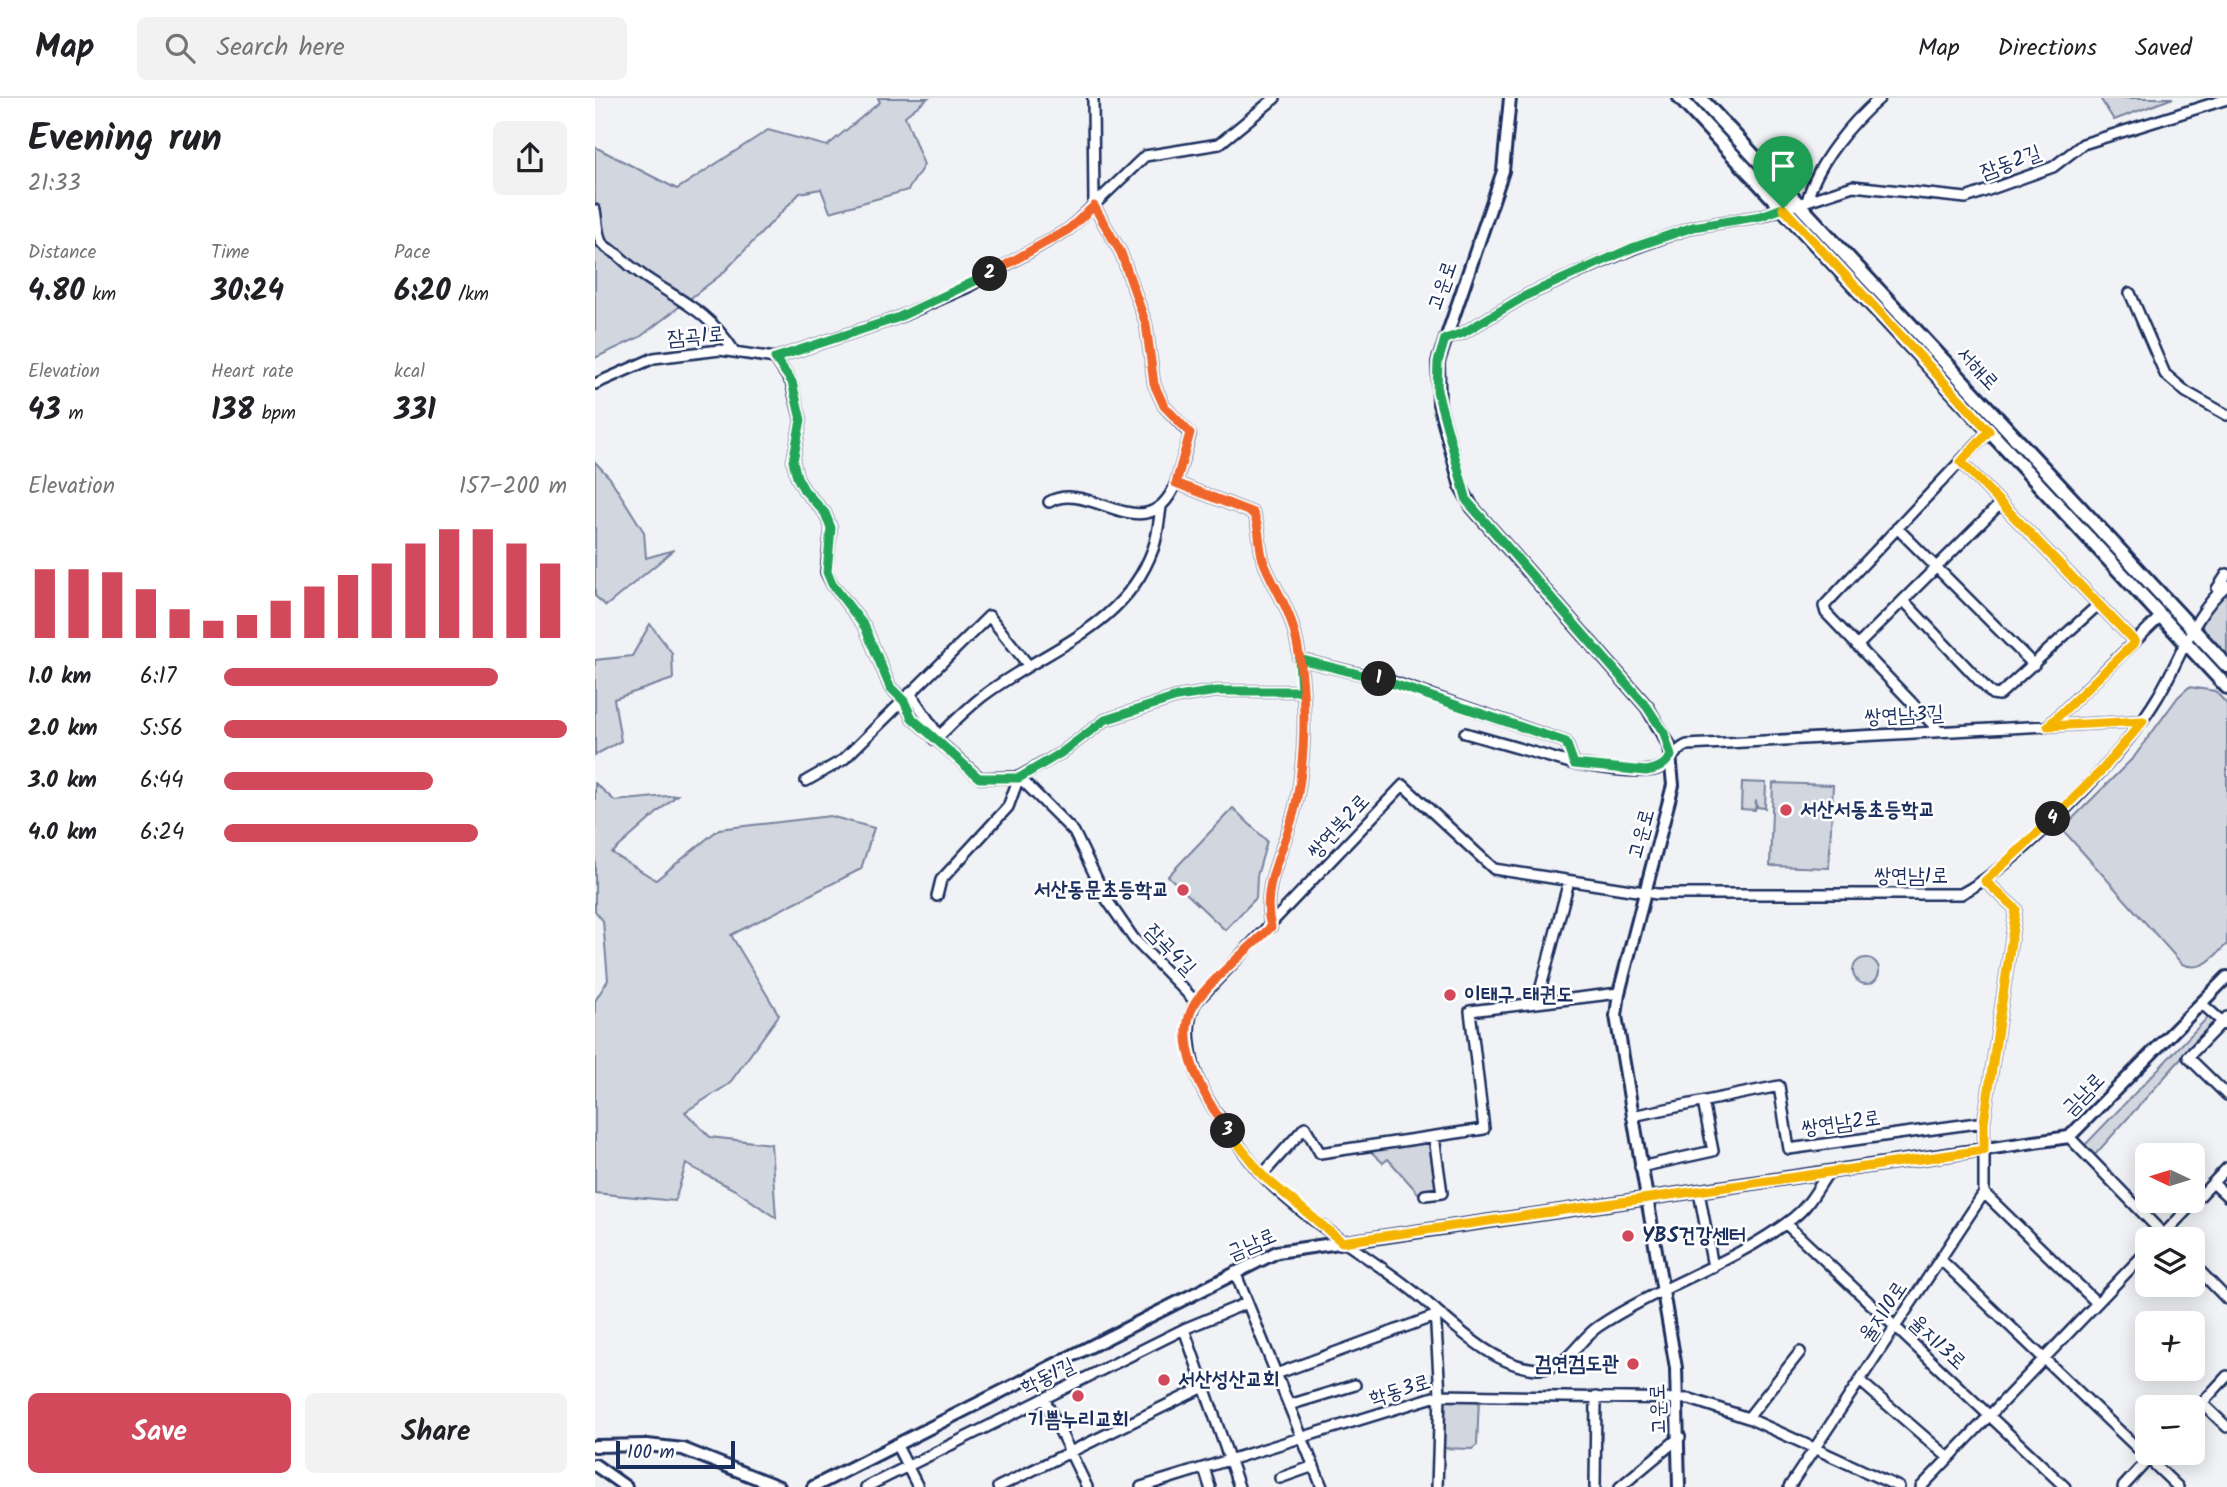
<!DOCTYPE html>
<meta charset="utf-8">
<style>
body{margin:0;font-family:Kalam,"Poor Story",sans-serif;background:#f2f2f2;color:#202124;height:100vh;display:flex;flex-direction:column;font-size:26px;white-space:nowrap}
*{box-sizing:border-box;margin:0}
p{font-size:23px;color:#757577}
.icon{flex:none;width:38px;height:38px;fill:none;stroke:currentColor;stroke-width:2;stroke-linecap:round;stroke-linejoin:round}
.map{position:relative;flex:1;overflow:hidden}
.drawer{display:flex;flex-direction:column;background:#fff;width:595px}
.drawer>*{flex:none}
.needle{width:46px;rotate:274deg}
.buttons{position:absolute;left:1540px;top:1045px;display:grid;gap:14px}
.buttons a{display:grid;place-items:center;width:70px;height:70px;border-radius:10px;background:#fff;box-shadow:0 4px 18px #0003;font-size:35px}
.scale{position:absolute;left:21px;bottom:18px;width:119px;box-sizing:border-box;padding-left:7px;border:4px solid #1b2f5e;border-top:0;font-size:19px;line-height:24px;white-space:nowrap;color:#1b2f5e;-webkit-text-stroke:5px #fff;paint-order:stroke}
.pin{position:absolute;display:grid;place-items:center;width:60px;height:60px;color:#fff;margin:-72px -30px;border-radius:50% 50% 50% 0;rotate:-45deg;box-shadow:0 0 7px #0007}
.pin .icon{rotate:45deg}
.km{position:absolute;width:35px;height:35px;margin:-18px;border-radius:50%;background:#222;color:#fff;font-size:19px;line-height:35px;text-align:center}
.round{display:grid;place-items:center;flex:none;width:74px;height:74px;border-radius:10px;background:#f2f2f2}
.overview{display:flex;align-items:center;justify-content:space-between;height:119px;padding:0 28px}
h1{font-size:38px;font-weight:700;line-height:52px}
.metrics{display:grid;grid-template-columns:repeat(3,1fr);gap:10px;height:119px;padding:7px 28px}
.metrics div{display:grid;align-content:center}
.metrics b{font-size:30px;font-weight:700}
.metrics small{font-size:19px;font-weight:400}
.metrics p{font-size:19px}
.chart{height:196px;padding:14px 28px}
.chart p{display:flex;justify-content:space-between}
.chart svg{width:100%;height:126px;margin-top:7px;stroke:#d1495b;stroke-width:6}
.cta{display:flex;gap:14px;margin-top:auto;padding:14px 28px}
.cta a{flex:1;height:80px;border-radius:10px;background:#d1495b;color:#fff;font-size:28px;font-weight:700;line-height:80px;text-align:center}
.cta a+a{background:#f2f2f2;color:#202124}
ul{padding:0 28px;list-style:none;font-size:23px}
li{display:grid;grid-template-columns:112px 84px 1fr;align-items:center;height:52px}
li i{height:18px;border-radius:9px;background:#d1495b}
header{display:flex;align-items:center;gap:42px;box-sizing:border-box;height:98px;padding:0 35px;background:#fff;border-bottom:2px solid #e0e0e0}
header strong{font-size:33px}
nav{display:flex;gap:38px;margin-inline-start:auto;font-size:24px}
.search{width:490px;height:63px;background:#f2f2f2;display:flex;align-items:center;gap:18px;box-sizing:border-box;padding:0 24px;border-radius:10px;color:#757577;font-size:26px}
main{display:flex;flex:1;min-height:0}
.map>svg:first-child{display:block}
</style>
<header>
<strong>Map</strong>
<div class="search"><svg class="icon" aria-label="search" viewBox="0 0 24 24"><circle cx="10" cy="10" r="6"/><path d="M15 15l6 6"/></svg>Search here</div>
<nav><a>Map</a><a>Directions</a><a>Saved</a></nav>
</header>
<main>
<section class="drawer">
<div class="overview"><div><h1>Evening run</h1><p>21:33</p></div><a class="round"><svg class="icon" aria-label="share" viewBox="0 0 24 24"><path d="M12 15V3M7 8l5-5 5 5M5 13v7h14v-7"/></svg></a></div>
<div class="metrics">
<div><p>Distance</p><b>4.80<small> km</small></b></div>
<div><p>Time</p><b>30:24</b></div>
<div><p>Pace</p><b>6:20<small> /km</small></b></div>
</div>
<div class="metrics">
<div><p>Elevation</p><b>43<small> m</small></b></div>
<div><p>Heart rate</p><b>138<small> bpm</small></b></div>
<div><p>kcal</p><b>331</b></div>
</div>
<div class="chart"><p><span>Elevation</span>157–200 m</p>
<svg viewBox="0 0 160 44" preserveAspectRatio="none"><path d="M5 44V20M15 44V20M25 44V21M35 44V27M45 44V34M55 44V38M65 44V36M75 44V31M85 44V26M95 44V22M105 44V18M115 44V11M125 44V6M135 44V6M145 44V11M155 44V18"/></svg>
</div>
<ul>
<li><b>1.0 km</b>6:17<i style="width:80%"></i></li>
<li><b>2.0 km</b>5:56<i style="width:100%"></i></li>
<li><b>3.0 km</b>6:44<i style="width:61%"></i></li>
<li><b>4.0 km</b>6:24<i style="width:74%"></i></li>
</ul>
<div class="cta"><a>Save</a><a>Share</a></div>
</section>
<div class="map">
<svg width="1632" height="1389" viewBox="0 0 1632 1389">
<rect width="100%" height="100%" fill="#f1f2f5"/>
<filter id="ink" filterUnits="userSpaceOnUse"><feTurbulence type="fractalNoise" baseFrequency=".0143" numOctaves="2"/><feDisplacementMap in="SourceGraphic" scale="14" xChannelSelector="R" yChannelSelector="G"/><feConvolveMatrix kernelMatrix="1 2 1 2 8 2 1 2 1" color-interpolation-filters="sRGB"/></filter>
<g filter="url(#ink)">
<path fill="#d2d6df" stroke="#76829e" stroke-width="2" d="M283 0H333L310 18 329 67 313 92 235 114 226 91 205 95 127 176 45 239 0 260V49L82 91 173 32 232 48 285 4Z
M1505 0H1578L1519 22Z
M0 364 15 380 49 434 51 460 79 452 11 508 0 498Z
M1632 490V564L1605 530V524Z
M55 526 77 555 78 581 19 601 26 643 0 657V562L37 558Z
M1594 589 1620 593 1632 606V846C1618 859 1608 875 1587 866L1467 731 1539 659 1583 599Z
M1147 684 1171 685 1170 710 1162 709 1161 702 1160 712 1146 711Z
M0 685 20 703 82 697 17 755 61 782 124 731 235 718 279 730 266 771 136 837 184 917 134 986 90 1014 115 1039 176 1046 181 1120 142 1093 91 1066 80 1103 0 1095V903L13 882 8 823 0 813Z
M1178 685 1238 687 1234 770 1175 768Z
M638 710 672 743 662 778 661 800 630 832 573 778Z
M1258 873a13 13 0 1 1 26 0a13 13 0 1 1-26 0Z
M1613 919 1619 924 1498 1059 1489 1048Z
M833 1043 837 1046 843 1089 840 1093 823 1095 793 1061 788 1065 773 1051Z
M847 1299 884 1301 882 1347 877 1351 845 1350Z"/>
<g fill="none" stroke-linecap="round" stroke-linejoin="round">
<g stroke="#1b2f5e" stroke-width="14">
<path id="minor" d="M498 0 499 108 526 155 551 226 559 286 569 308 595 336 581 385 658 415C666 430 663 446 668 462 675 482 688 500 695 520 713 571 712 652 701 705 693 746 664 787 676 829
M1212 103C1222 65 1256 25 1285 0
M0 112C2 122 2 135 6 144 10 150 17 152 23 157 64 197 106 201 139 253
M1535 195 1570 276 1591 294 1632 317
M850 241 868 235 932 197 1037 151 1098 129 1166 118 1258 88 1371 100 1458 69 1488 46 1632 1
M180 260 196 284 206 322 198 363 202 379 209 392 230 415 236 430 231 474 237 486 270 529 295 589 309 603 317 620 385 680 424 679 466 655 510 622 582 599 622 593H706
M0 286 59 260 125 252 180 260 302 220 373 189 474 131 550 58 624 46 680 0
M1366 364 1540 544
M454 404C495 380 552 455 581 385
M1302 430 1439 567
M1622 491 1632 476
M1308 502 1397 596 1404 597 1504 506
M1262 548 1406 405
M704 561 798 584 971 644 979 666C1000 668 1042 677 1062 671 1075 666 1079 652 1092 647L1548 623
M315 595 344 638
M1453 628 1566 518
M1344 633 1231 515 1229 508 1394 333
M870 635 979 666
M340 642C356 627 371 611 388 598 449 551 529 531 558 451 563 438 564 422 566 409
M424 679 479 734 512 802 539 841 601 904
M211 683 248 662 394 518 434 568
M342 798 346 782 413 709 424 679
M942 904 974 783
M1606 905 1632 928
M1632 919 1593 959 1632 997
M1037 1018 1184 988 1194 1051 1389 1024
M1474 1039 1573 1141
M1045 1069 1118 1053 1108 1004
M1233 1075C1222 1091 1214 1108 1198 1120 1138 1166 1066 1187 1004 1228 981 1243 973 1273 941 1271 893 1267 850 1217 813 1189 765 1152 709 1122 667 1077 655 1064 645 1048 635 1034 617 1010 603 990 597 960 594 941 591 921 601 904L808 687 899 771 1062 796H1366C1428 762 1525 661 1562 600 1586 561 1597 517 1632 487
M667 1077 710 1029 725 1055 889 1031 875 913 1024 895
M1618 1085 1632 1098
M1104 1094 1118 1169
M1389 1095 1502 1205
M830 1097 847 1095 839 1039
M1191 1126 1470 1389
M1564 1141 1632 1070
M1345 1161 1583 1389
M1598 1166 1632 1201
M640 1174 727 1389
M840 1211 845 1297 842 1389
M589 1231 644 1389
M681 1276 840 1218
M1265 1283 1354 1360
M449 1300 492 1389
M1607 1305 1632 1329
M694 1307 760 1287
M1598 1315 1632 1278
M1153 1320 1205 1254
M301 1346 323 1389
M609 1370 615 1389
M685 1380 719 1368
M271 1389 589 1231 652 1205
M403 1389 609 1289
M546 1389 845 1297 1095 1301 1153 1320 1304 1389
M1000 1389 1001 1299
M1025 1389 1085 1339
M1194 1389 1389 1095V1024L1421 811 1390 783
M1326 1389 1552 1153
M1528 1389 1560 1354"/>
</g>
<g stroke="#1b2f5e" stroke-width="16">
<path id="tertiary" d="M915 0 908 73 843 264 844 306 866 389 877 409 1052 609 1074 647 1078 687 1024 895 1021 918 1081 1270 1084 1389
M0 1348 52 1347 88 1351 184 1389
M0 1367 31 1389
M218 1389 682 1154 1474 1039 1632 879"/>
</g>
<g stroke="#1b2f5e" stroke-width="18">
<path id="secondary" d="M1085 0 1632 589
M1105 0 1632 568"/>
</g>
<use href="#minor" stroke="#fff" stroke-width="9"/>
<use href="#tertiary" stroke="#fff" stroke-width="10"/>
<use href="#secondary" stroke="#fff" stroke-width="12"/>
</g>
</g>
<g fill="none" stroke-linecap="round" stroke-linejoin="round" filter="url(#ink)">
<g stroke="#fff" stroke-width="14">
<path id="split-1" d="M784 581 971 644 979 666 1051 673C1063 671 1069 668 1076 658L1069 635 1052 609 872 403 842 293 843 264 850 241 868 235 932 197 1037 150 1098 129 1166 118 1188 110"/>
</g>
<g stroke="#fff" stroke-width="14">
<path id="split-2" d="M395 176 302 220 180 260 197 284 206 322 198 363 202 379 209 392 230 415 236 430 232 474 237 486 270 529 295 589 309 603 317 620 384 680H424L466 655 510 622 582 599 622 593H706L704 561 784 581"/>
</g>
<g stroke="#fff" stroke-width="14">
<path id="split-3" d="M395 176 474 131 499 108 526 155 551 226 559 286 569 308 595 335 581 385 658 415C666 430 663 446 668 462 675 482 688 500 695 520 713 571 712 652 701 705 693 747 664 786 676 829 657 848 611 886 599 907 577 945 611 1003 633 1033"/>
</g>
<g stroke="#fff" stroke-width="14">
<path id="split-4" d="M633 1033 667 1077 747 1144 1389 1052V1024L1421 811 1390 783 1458 721"/>
</g>
<g stroke="#fff" stroke-width="14">
<path id="split-5" d="M1188 110 1394 333 1366 364 1540 544 1453 628 1548 623 1508 671 1458 721"/>
</g>
<use href="#split-1" stroke="#22a559" stroke-width="9"/>
<use href="#split-2" stroke="#22a559" stroke-width="9"/>
<use href="#split-3" stroke="#f0652b" stroke-width="9"/>
<use href="#split-4" stroke="#f5b400" stroke-width="9"/>
<use href="#split-5" stroke="#f5b400" stroke-width="9"/>
</g>
<g fill="#d1495b" stroke="#fff" stroke-width="2.5">
<circle cx="1191" cy="712" r="7"/>
<circle cx="588" cy="792" r="7"/>
<circle cx="855" cy="897" r="7"/>
<circle cx="1033" cy="1138" r="7"/>
<circle cx="1038" cy="1266" r="7"/>
<circle cx="569" cy="1282" r="7"/>
<circle cx="483" cy="1298" r="7"/>
</g>
<g text-anchor="middle" dominant-baseline="central" stroke-width="5" stroke-linejoin="round" paint-order="stroke">
<g font-size="21" fill="#1b2f5e" stroke="#fff">
<text transform="translate(1416 65) rotate(-20)">잠동2길</text>
<text transform="translate(848 188) rotate(-71)">고운로</text>
<text transform="translate(101 239) rotate(-5)">잠곡1로</text>
<text transform="translate(1382 271) rotate(47)">서해로</text>
<text transform="translate(1309 618) rotate(-3)">쌍연남3길</text>
<text transform="translate(744 729) rotate(-47)">쌍연북2로</text>
<text transform="translate(1047 736) rotate(-75)">고운로</text>
<text x="1316" y="778">쌍연남1로</text>
<text transform="translate(575 852) rotate(46)">잠곡4길</text>
<text transform="translate(1489 997) rotate(-46)">금남로</text>
<text transform="translate(1246 1026) rotate(-8)">쌍연남2로</text>
<text transform="translate(657 1147) rotate(-23)">금남로</text>
<text transform="translate(1289 1214) rotate(-56)">율지10로</text>
<text transform="translate(1342 1245) rotate(43)">율지13로</text>
<text transform="translate(453 1279) rotate(-26)">학동1길</text>
<text transform="translate(805 1293) rotate(-17)">학동3로</text>
<text transform="translate(1064 1311) rotate(-92)">고운로</text>
</g>
<g font-size="21" font-weight="bold" fill="#1b2f5e" stroke="#fff" text-anchor="start">
<text x="1205" y="712">서산서동초등학교</text>
<text x="574" y="792" text-anchor="end">서산동문초등학교</text>
<text x="869" y="897">이태구 태권도</text>
<text x="1047" y="1138">YBS건강센터</text>
<text x="1024" y="1266" text-anchor="end">검연검도관</text>
<text x="583" y="1282">서산성산교회</text>
<text x="483" y="1322" text-anchor="middle">기쁨누리교회</text>
</g>
</g>
</svg>
<div class="buttons">
<a><svg class="needle" viewBox="-14 -14 28 28"><path d="M0-13l5 13h-10z" fill="#e53935"/><path d="M0 13l5-13h-10z" fill="#757577"/></svg></a>
<a><svg class="icon" aria-label="layers" viewBox="0 0 24 24"><path d="M12 4l9 5-9 5-9-5zM3 14l9 5 9-5"/></svg></a>
<a>+</a>
<a>−</a>
</div>
<div class="scale">100 m</div>
<div class="pin" style="left:1188px;top:110px;background:#1e9e55"><svg class="icon" aria-label="arrive" viewBox="0 0 24 24"><path d="M6 21V4h12l-3 4 3 4H6"/></svg></div>
<b class="km" style="left:784px;top:581px">1</b>
<b class="km" style="left:395px;top:176px">2</b>
<b class="km" style="left:633px;top:1033px">3</b>
<b class="km" style="left:1458px;top:721px">4</b>
</div>
</main>
